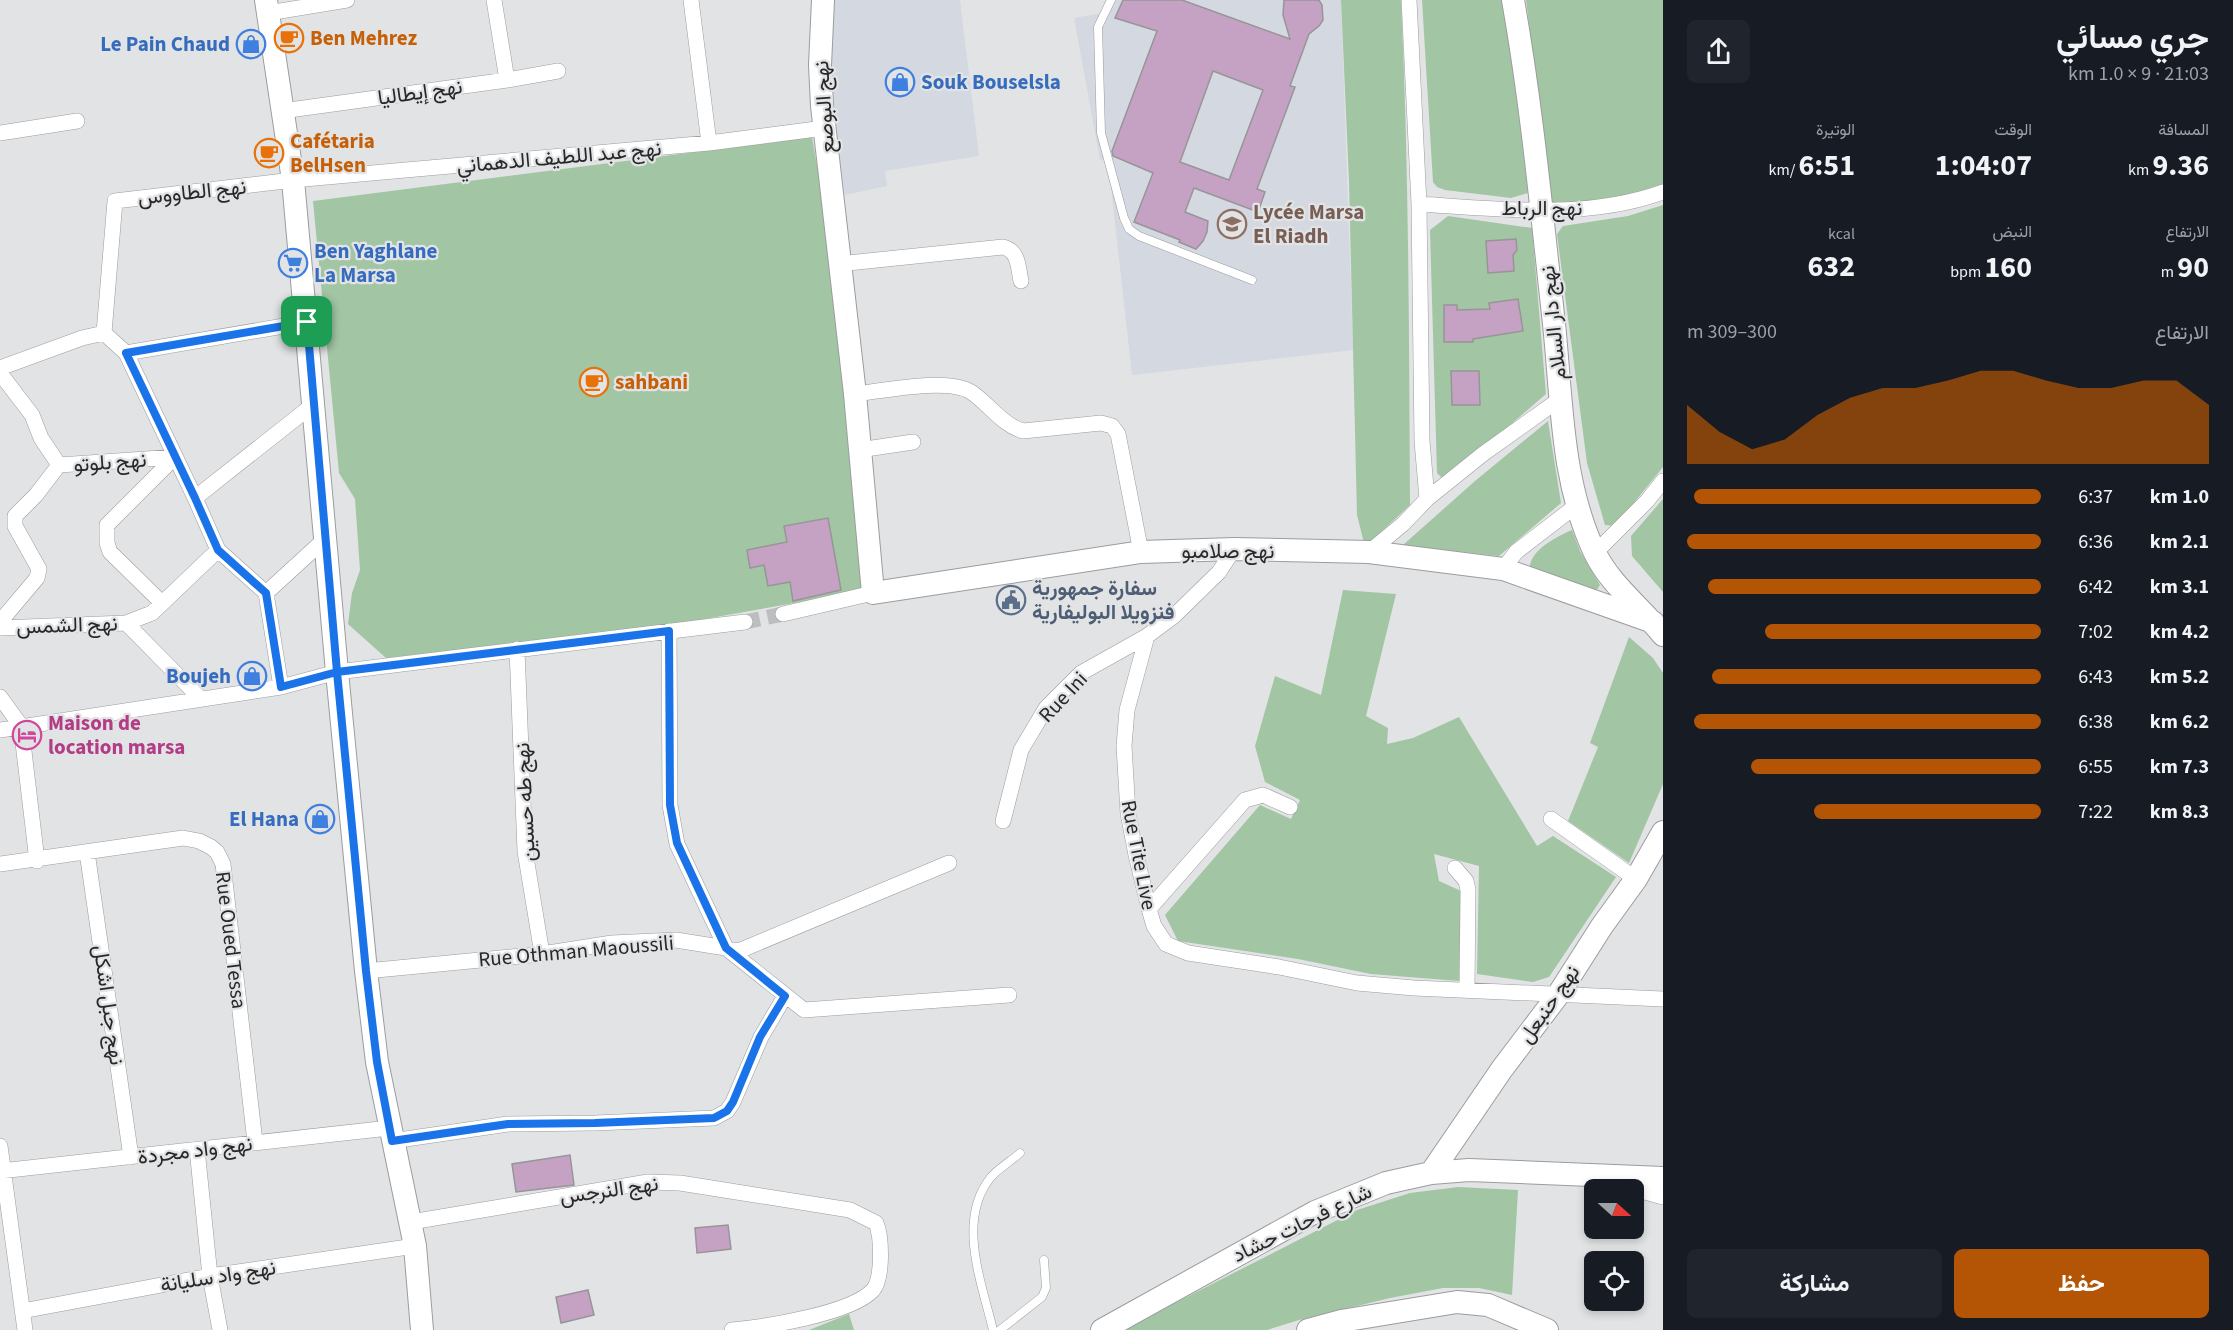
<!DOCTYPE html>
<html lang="ar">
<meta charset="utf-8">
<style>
body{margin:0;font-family:"Source Sans 3",Vazirmatn,sans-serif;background:#20242c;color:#f1f3f6;direction:rtl;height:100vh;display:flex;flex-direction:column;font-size:22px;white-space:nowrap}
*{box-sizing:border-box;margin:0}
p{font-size:20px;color:#9ea1a6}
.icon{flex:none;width:33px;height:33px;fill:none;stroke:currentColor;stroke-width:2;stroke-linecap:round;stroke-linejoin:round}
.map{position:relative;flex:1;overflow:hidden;direction:ltr}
.sheet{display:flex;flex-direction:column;background:#171b24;width:570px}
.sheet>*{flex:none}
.needle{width:39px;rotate:111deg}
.controls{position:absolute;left:1584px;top:1179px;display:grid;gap:12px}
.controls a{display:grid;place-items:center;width:60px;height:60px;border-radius:9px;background:#171b24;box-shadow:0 3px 9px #0003;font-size:30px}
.pin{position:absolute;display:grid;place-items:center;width:51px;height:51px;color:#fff;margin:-26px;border-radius:12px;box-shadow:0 3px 9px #0006}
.round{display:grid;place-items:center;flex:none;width:63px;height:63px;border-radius:9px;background:#20242c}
.headline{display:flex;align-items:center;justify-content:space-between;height:102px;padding:0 24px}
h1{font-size:33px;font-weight:700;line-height:45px}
.metrics{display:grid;grid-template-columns:repeat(3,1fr);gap:9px;height:102px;padding:6px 24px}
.metrics div{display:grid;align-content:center}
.metrics b{font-size:30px;font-weight:700}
.metrics small{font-size:16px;font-weight:400}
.metrics p{font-size:16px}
.chart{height:168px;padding:12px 24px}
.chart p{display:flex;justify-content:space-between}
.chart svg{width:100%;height:108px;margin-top:6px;fill:#b35504;opacity:.7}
.cta{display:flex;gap:12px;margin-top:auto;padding:12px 24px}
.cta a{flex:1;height:69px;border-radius:9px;background:#b35504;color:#fff;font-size:24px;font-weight:700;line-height:69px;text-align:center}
.cta a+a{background:#20242c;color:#f1f3f6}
ul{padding:0 24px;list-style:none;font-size:20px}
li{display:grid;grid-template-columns:96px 72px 1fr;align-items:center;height:45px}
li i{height:15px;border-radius:8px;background:#b35504}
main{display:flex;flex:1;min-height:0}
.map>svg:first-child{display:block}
</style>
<main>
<section class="sheet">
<div class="headline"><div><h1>جري مسائي</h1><p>21:03 · 9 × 1.0 km</p></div><a class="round"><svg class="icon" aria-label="share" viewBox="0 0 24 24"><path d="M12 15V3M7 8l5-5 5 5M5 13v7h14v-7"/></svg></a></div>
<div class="metrics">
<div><p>المسافة</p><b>9.36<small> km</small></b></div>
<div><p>الوقت</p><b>1:04:07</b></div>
<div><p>الوتيرة</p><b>6:51<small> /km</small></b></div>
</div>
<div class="metrics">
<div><p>الارتفاع</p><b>90<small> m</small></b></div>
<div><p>النبض</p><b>160<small> bpm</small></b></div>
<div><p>kcal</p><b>632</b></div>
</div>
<div class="chart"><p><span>الارتفاع</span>300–309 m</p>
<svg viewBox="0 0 160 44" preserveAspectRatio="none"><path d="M0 44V20L10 31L20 38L30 34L40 24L50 17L60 13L70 13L80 10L90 6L100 6L110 10L120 13L130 13L140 10L150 10L160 20V44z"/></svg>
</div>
<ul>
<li><b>1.0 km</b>6:37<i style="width:98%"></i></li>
<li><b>2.1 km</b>6:36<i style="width:100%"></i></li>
<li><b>3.1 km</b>6:42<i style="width:94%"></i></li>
<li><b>4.2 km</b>7:02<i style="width:78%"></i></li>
<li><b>5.2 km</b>6:43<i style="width:93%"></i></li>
<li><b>6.2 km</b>6:38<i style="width:98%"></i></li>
<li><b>7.3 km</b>6:55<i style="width:82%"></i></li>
<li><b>8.3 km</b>7:22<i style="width:64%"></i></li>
</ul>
<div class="cta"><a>حفظ</a><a>مشاركة</a></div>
</section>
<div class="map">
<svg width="1663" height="1330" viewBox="0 0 1663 1330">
<rect width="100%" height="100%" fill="#e2e3e5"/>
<path fill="#d4d8e0" d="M833 0H960L979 156 885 171 887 186 845 195 832 105 828 60Z
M1109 0H1341L1353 350 1132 375 1111 187 1104 159 1100 160 1074 18 1103 13Z"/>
<path fill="#a2c5a4" d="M1341 0H1401C1409 168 1409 337 1410 505L1365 547 1357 515 1349 181Z
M1422 0H1505L1528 193 1511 198 1445 190 1437 187 1433 182Z
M1526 0H1663V184L1617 198 1558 210 1552 202Z
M812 137 834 264 867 590 671 625 386 658 348 624 352 593 360 570 355 499 339 473 313 201Z
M1663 205V467L1615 526 1605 525 1587 463 1557 234 1563 226 1628 216Z
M1448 216 1532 228 1546 394 1445 481 1437 473 1430 230Z
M1548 421 1561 503 1499 556 1403 545 1475 481Z
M1663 499V592L1632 556 1631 536Z
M1572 530 1580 551 1600 585 1594 594 1530 570C1528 551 1556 537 1572 530Z
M1343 590 1396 594 1366 716 1388 728 1387 744 1413 738 1459 717 1537 846 1553 836 1616 877 1549 977 1533 982 1477 974 1479 866 1434 854 1439 881 1461 891 1459 981 1371 974 1298 959 1178 941 1165 915 1260 805 1291 819 1300 800 1265 782 1255 746 1275 676 1321 695Z
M1629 637 1653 658 1663 673V784L1629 863 1568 821 1598 747 1590 743Z
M1458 1187 1518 1190 1512 1295 1479 1288H1443L1390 1298 1299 1320 1267 1330H1122L1357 1210 1410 1193Z
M849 1314 854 1330H809Z"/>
<path fill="#c5a2c3" stroke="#979597" stroke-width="1.5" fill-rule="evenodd" d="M1123 0H1182L1290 39 1283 15 1284 0H1319L1322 5 1323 20 1319 26 1309 34 1290 86 1295 87 1257 189 1265 192 1258 212 1194 188 1185 212 1208 221 1207 232 1203 241 1196 249 1179 242 1180 240 1134 222 1153 173 1113 156 1112 151 1157 31 1115 18ZM1213 71 1263 90 1229 180 1180 162Z
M1516 239 1517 250 1513 255 1514 271 1488 273 1486 241Z
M1518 299 1523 331 1473 339V342H1444V305H1457V310L1490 309 1489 303Z
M1451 371H1479L1480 405H1452Z
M828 518 841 590 793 601 790 582 768 586 764 565 750 568 747 550 787 542 784 526Z
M570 1155 574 1185 516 1192 512 1164Z
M728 1225 731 1249 697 1253 695 1228Z
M588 1290 594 1315 561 1323 556 1297Z"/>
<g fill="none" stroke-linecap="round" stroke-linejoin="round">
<path stroke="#bdbebf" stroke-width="15" stroke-dasharray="15 8" stroke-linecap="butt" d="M745 622 783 614"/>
<g stroke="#9b9c9e" stroke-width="9">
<path id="lane" d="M1111 0 1098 27 1101 133 1124 218 1129 229 1139 236 1252 280
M993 1330C982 1283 956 1220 991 1177 999 1168 1011 1161 1020 1153
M1000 1330 1042 1297 1046 1288 1044 1260"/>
</g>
<g stroke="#9b9c9e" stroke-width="16">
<path id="street" d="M494 0 507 80
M691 0 709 143
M1409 0 1419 204 1422 441 1427 499
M268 13 347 0
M282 111 507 80 558 71
M0 133 77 121
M1419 204C1500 209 1585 220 1663 192
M838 264 1003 247C1019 251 1018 267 1021 281
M104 333 115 201 293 180 709 143 824 128
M104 333 126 353 195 498 218 550 266 593 281 687
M126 353 307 322
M0 368 82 338 104 333
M0 373 32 415 41 438 59 465
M855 394C882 391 948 377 971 392 988 403 1002 425 1023 431L1101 423 1112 426 1118 434 1141 552
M859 450 913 442
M195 498 314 404
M1234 549 1219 572 1174 616 1147 636 1127 710 1124 746 1128 813 1136 855 1149 909 1154 926 1166 944 1188 953 1279 967 1357 983 1414 988 1663 999
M1369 552 1403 524 1427 499 1483 454 1560 399
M1595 553 1647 501 1663 481
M1503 569 1516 552 1577 505
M266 593 325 539
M162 603 110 552 107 543V525L175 457
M783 614 873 593
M0 622 37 578 39 569 15 526V516L36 495 59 465 175 457
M126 623 201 699
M0 628 126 623 152 613 218 550
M669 631 670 805 677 844 726 948 804 1010 1009 995
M517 649 525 851 542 954
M0 697 21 726 37 861
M0 730 281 687 337 672 745 622
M1551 819 1636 879
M1003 821 1021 750 1046 708 1081 673 1147 636
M87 852 131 1157
M0 864 183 838 199 841 211 847 217 852 223 864 255 1142
M1455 868 1466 881 1468 890 1467 990
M1149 909 1245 800 1263 795 1290 807
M366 971 542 954 612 943 676 940 726 948 731 951 741 950 949 863
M392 1141 508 1124 595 1123 714 1118 727 1111 733 1102 761 1037 785 996
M0 1146 25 1330
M197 1149 210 1276 220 1330
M0 1171 389 1128
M1625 1176 1645 1192 1663 1197
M411 1222 648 1182 680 1183 850 1210 876 1223C882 1237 883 1278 873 1290 851 1314 764 1327 732 1330
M22 1311 210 1276 415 1246"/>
</g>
<g stroke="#9b9c9e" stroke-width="24">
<path id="secondary" d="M266 0 293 180 337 672 366 971 377 1062 415 1246 422 1330
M823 0 820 65 822 106 855 394 873 593 1141 552 1234 549 1369 552 1503 569 1653 622
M1513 0C1532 107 1542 216 1554 324 1562 401 1561 480 1594 551 1610 585 1640 606 1663 635
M1431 1173 1502 1069 1558 995 1602 926 1636 879 1663 832
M1102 1330 1315 1212 1386 1183 1431 1173 1469 1170 1663 1178
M1308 1330 1341 1321 1457 1302 1488 1305 1547 1330"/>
</g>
<use href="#lane" stroke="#fff" stroke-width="8"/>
<use href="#street" stroke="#fff" stroke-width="15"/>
<use href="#secondary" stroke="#fff" stroke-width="22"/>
</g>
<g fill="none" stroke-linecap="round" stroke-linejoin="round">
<g stroke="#fff" stroke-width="12">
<path id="route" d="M307 322 126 353 195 498 218 550 266 593 281 687 337 672 366 971 377 1062 392 1141 508 1124 595 1123 714 1118 727 1111 733 1102 760 1037 785 996 726 948 677 843 670 805 669 631 337 672 307 322"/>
</g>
<use href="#route" stroke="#1a73e8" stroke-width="8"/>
</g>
<defs>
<g id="cafe-ring" transform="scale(1.5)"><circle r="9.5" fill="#e2e3e5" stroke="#e8710a" stroke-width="1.5"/><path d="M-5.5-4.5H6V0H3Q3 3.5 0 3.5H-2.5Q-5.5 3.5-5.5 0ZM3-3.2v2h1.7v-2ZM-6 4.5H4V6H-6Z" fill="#e8710a"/></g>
<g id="shop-ring" transform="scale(1.5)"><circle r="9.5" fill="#e2e3e5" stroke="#3f7fe0" stroke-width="1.5"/><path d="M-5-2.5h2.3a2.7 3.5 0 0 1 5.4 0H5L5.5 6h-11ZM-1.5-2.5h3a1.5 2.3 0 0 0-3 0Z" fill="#3f7fe0"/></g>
<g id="university-ring" transform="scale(1.5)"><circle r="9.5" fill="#e2e3e5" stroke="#8d6e63" stroke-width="1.5"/><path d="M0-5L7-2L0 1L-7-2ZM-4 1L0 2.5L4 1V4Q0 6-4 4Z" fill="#8d6e63"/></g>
<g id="supermarket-ring" transform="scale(1.5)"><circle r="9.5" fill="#e2e3e5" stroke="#3f7fe0" stroke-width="1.5"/><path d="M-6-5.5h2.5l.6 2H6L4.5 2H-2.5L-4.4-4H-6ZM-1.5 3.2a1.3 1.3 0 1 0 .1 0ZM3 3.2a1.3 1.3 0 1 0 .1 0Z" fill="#3f7fe0"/></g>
<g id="civic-ring" transform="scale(1.5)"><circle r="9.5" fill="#e2e3e5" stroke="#5c6f8a" stroke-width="1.5"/><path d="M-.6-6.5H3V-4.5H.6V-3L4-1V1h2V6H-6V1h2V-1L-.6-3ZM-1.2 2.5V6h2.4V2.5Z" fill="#5c6f8a"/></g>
<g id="hotel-ring" transform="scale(1.5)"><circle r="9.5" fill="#e2e3e5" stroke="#d1479c" stroke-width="1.5"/><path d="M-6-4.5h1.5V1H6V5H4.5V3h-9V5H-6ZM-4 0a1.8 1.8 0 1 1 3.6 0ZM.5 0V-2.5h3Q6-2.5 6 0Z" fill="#d1479c"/></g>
</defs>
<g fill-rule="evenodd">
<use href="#cafe-ring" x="289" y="38"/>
<use href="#shop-ring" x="251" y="44"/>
<use href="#shop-ring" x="900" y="82"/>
<use href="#cafe-ring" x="269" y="153"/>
<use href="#university-ring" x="1232" y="224"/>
<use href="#supermarket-ring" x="293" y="263"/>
<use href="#cafe-ring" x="594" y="382"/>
<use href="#civic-ring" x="1011" y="600"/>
<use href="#shop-ring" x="252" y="676"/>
<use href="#hotel-ring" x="27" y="735"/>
<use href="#shop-ring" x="320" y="819"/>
</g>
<g text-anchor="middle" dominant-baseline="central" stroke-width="4.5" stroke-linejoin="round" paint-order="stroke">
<g font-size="21" font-weight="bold" fill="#c56008" stroke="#e2e3e5" text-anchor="start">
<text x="310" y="38">Ben Mehrez</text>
<text x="290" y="141">Cafétaria<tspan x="290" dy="24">BelHsen</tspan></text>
<text x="615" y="382">sahbani</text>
</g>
<g font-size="21" font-weight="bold" fill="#366cbe" stroke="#e2e3e5" text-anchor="end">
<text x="230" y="44">Le Pain Chaud</text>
<text x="921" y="82" text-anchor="start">Souk Bouselsla</text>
<text x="314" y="251" text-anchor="start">Ben Yaghlane<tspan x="314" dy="24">La Marsa</tspan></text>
<text x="231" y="676">Boujeh</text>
<text x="299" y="819">El Hana</text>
</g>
<g font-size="21" fill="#282829" stroke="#e2e3e5">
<text transform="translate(420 92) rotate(-8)">نهج إيطاليا</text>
<text transform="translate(824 107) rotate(-94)">نهج البوصع</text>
<text transform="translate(559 157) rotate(-5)">نهج عبد اللطيف الدهماني</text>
<text transform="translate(192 192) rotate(-6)">نهج الطاووس</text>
<text x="1542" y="208">نهج الرباط</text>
<text transform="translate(1553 323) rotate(-96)">نهج دار السلام</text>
<text transform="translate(110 462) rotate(-4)">نهج بلوتو</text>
<text x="1228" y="551">نهج صلامبو</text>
<text transform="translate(67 625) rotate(-2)">نهج الشمس</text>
<text transform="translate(1063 697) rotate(-47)">Rue Ini</text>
<text transform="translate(525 802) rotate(-93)">نهج طه حسين</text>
<text transform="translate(1139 855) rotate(79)">Rue Tite Live</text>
<text transform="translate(231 940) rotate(83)">Rue Oued Tessa</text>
<text transform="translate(576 951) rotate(-5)">Rue Othman Maoussili</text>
<text transform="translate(1549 1004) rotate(-55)">نهج حنبعل</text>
<text transform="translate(109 1005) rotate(82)">نهج جبل اشكل</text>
<text transform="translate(195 1150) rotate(-7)">نهج واد مجردة</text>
<text transform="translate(609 1190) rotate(-8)">نهج النرجس</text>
<text transform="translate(1302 1223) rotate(-26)">شارع فرحات حشاد</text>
<text transform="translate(218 1276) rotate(-9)">نهج واد سليانة</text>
</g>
<g font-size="21" font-weight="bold" fill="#785e54" stroke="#e2e3e5" text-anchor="start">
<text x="1253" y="212">Lycée Marsa<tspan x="1253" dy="24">El Riadh</tspan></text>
</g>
<g font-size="21" font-weight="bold" fill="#4e5e75" stroke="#e2e3e5" text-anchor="start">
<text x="1032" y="588">سفارة جمهورية<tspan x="1032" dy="24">فنزويلا البوليفارية</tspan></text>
</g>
<g font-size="21" font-weight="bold" fill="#b23c85" stroke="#e2e3e5" text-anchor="start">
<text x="48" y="723">Maison de<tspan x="48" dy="24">location marsa</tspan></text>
</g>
</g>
</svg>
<div class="controls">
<a><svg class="needle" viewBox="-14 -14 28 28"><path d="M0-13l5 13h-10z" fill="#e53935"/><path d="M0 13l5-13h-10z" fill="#9ea1a6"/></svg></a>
<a><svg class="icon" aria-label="locate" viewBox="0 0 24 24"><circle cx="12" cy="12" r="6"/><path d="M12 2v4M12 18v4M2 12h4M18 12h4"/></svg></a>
</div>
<div class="pin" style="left:307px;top:322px;background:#1e9e55"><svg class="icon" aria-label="arrive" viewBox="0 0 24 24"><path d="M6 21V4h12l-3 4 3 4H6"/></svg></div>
</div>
</main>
